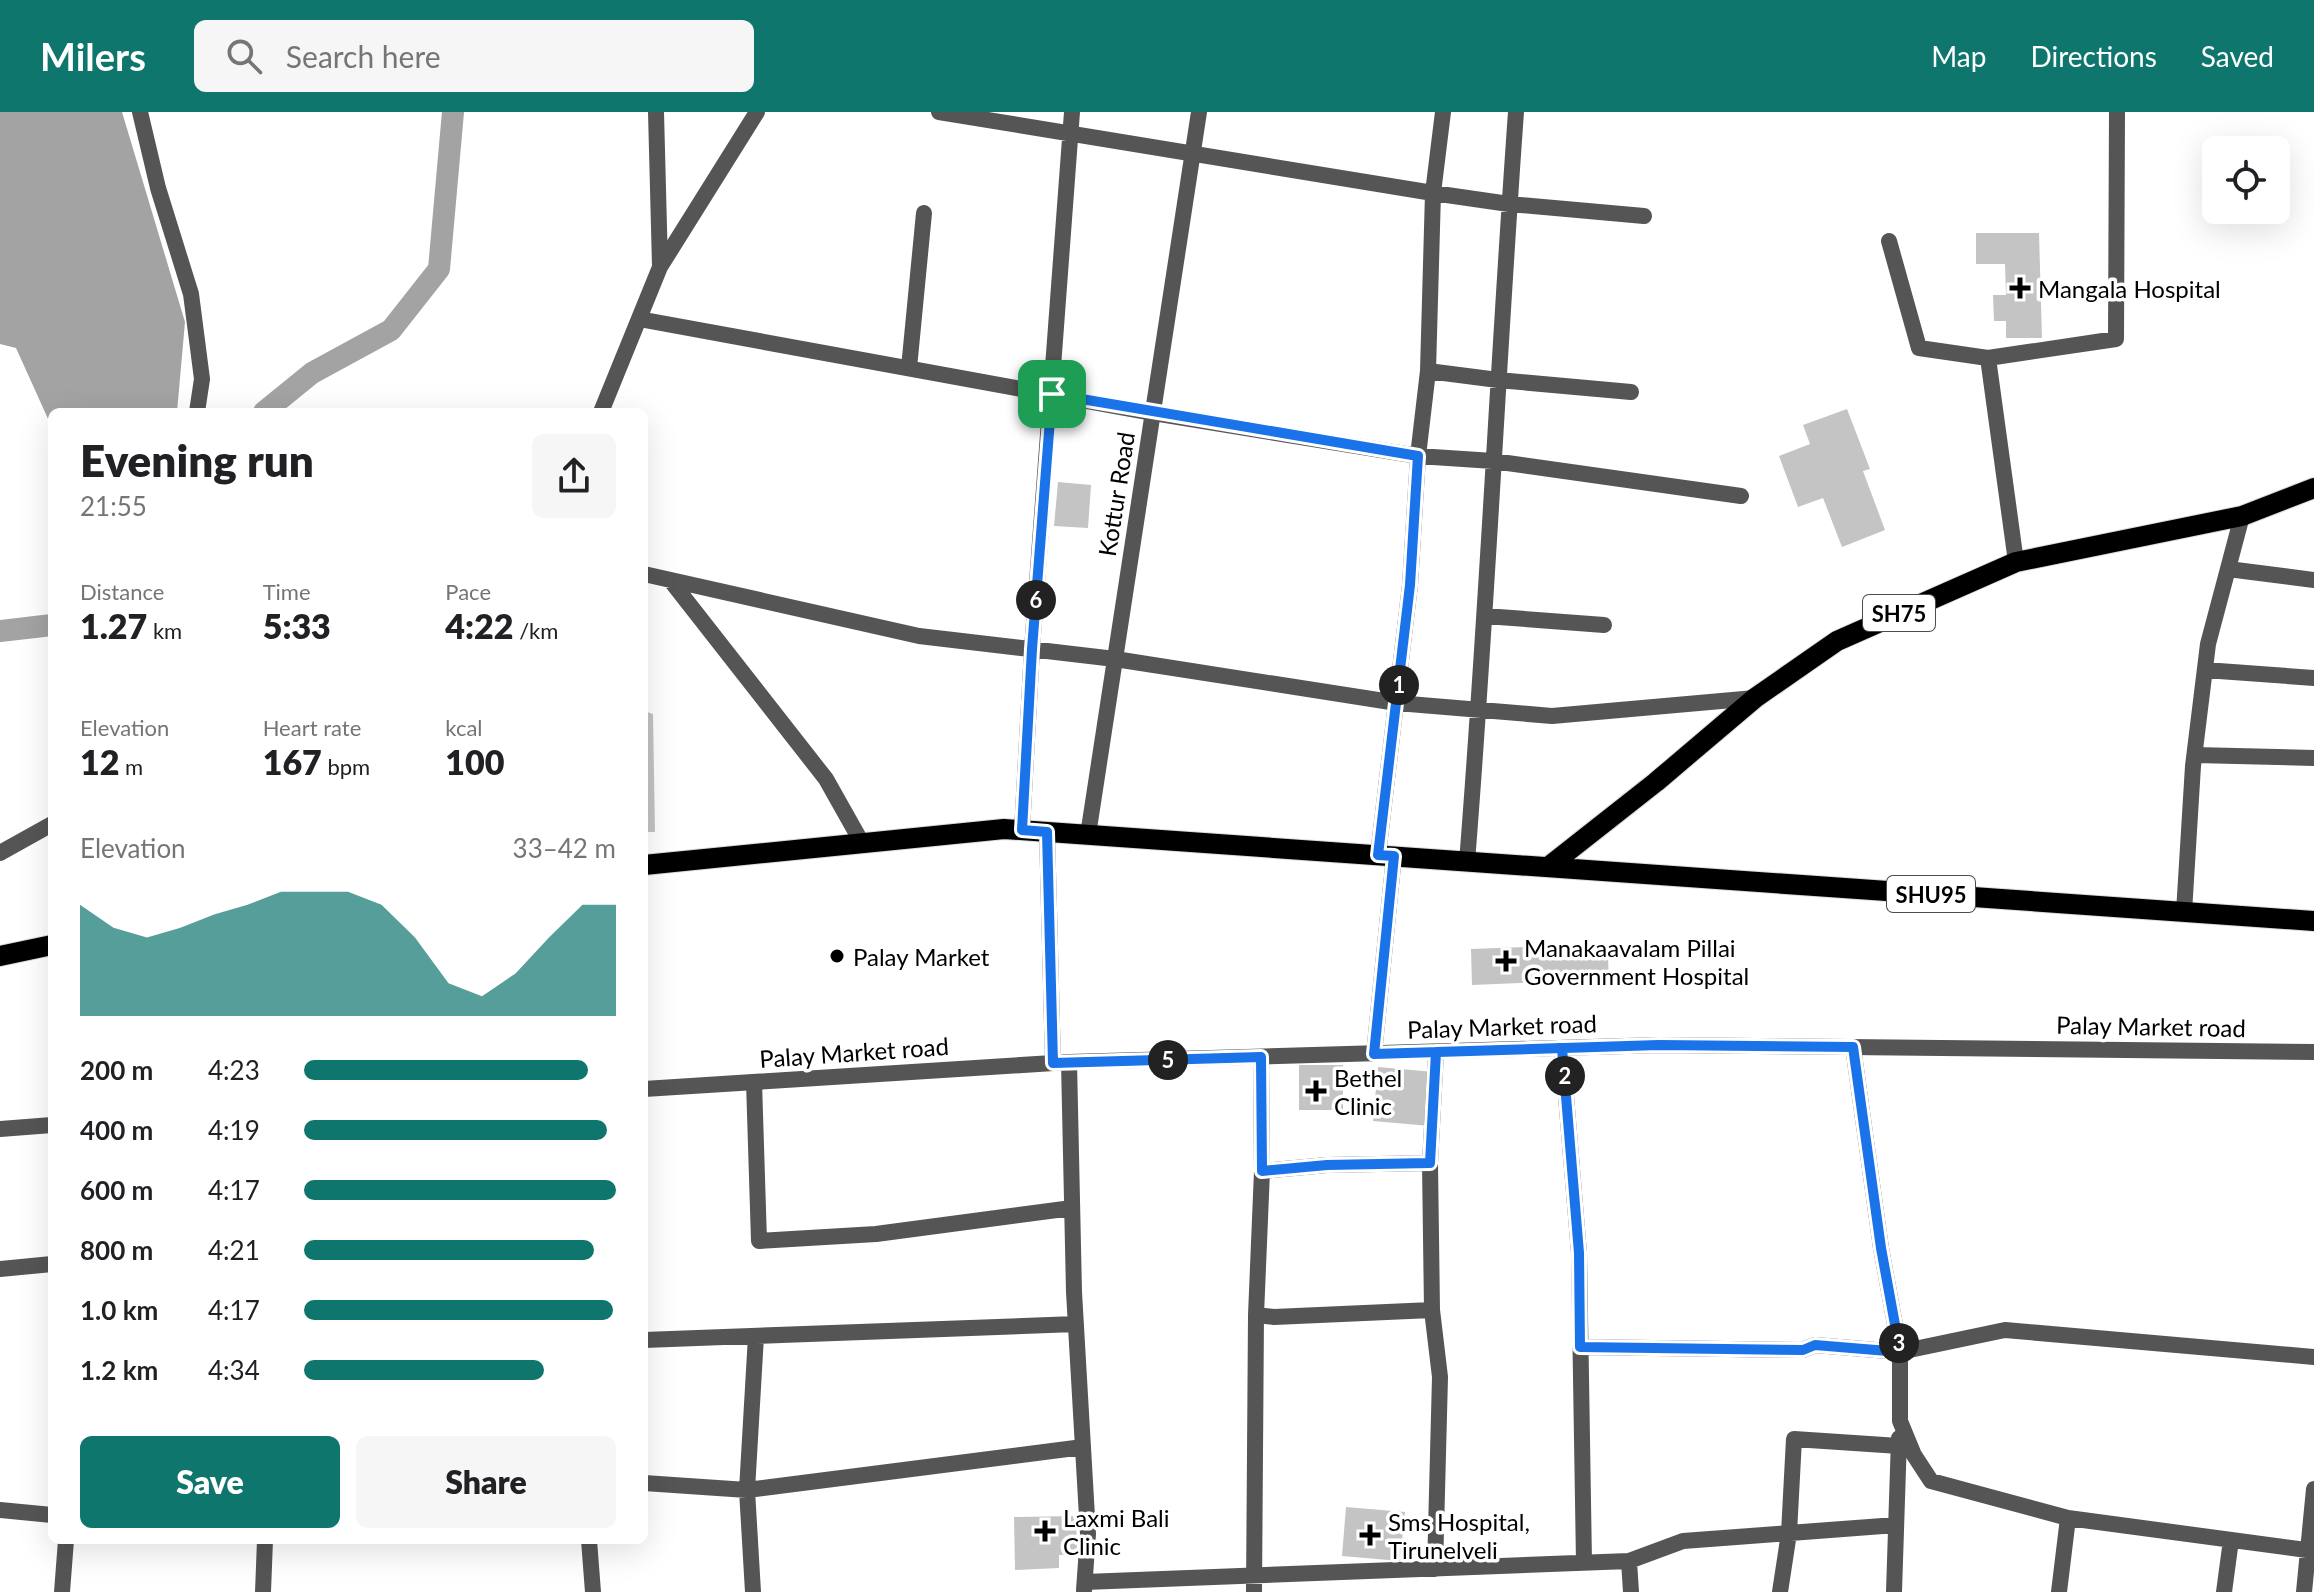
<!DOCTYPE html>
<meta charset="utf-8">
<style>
body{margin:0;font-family:Lato,sans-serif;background:#f6f6f6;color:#202124;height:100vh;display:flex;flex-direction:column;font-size:30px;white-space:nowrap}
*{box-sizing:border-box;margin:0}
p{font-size:26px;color:#757577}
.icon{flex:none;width:44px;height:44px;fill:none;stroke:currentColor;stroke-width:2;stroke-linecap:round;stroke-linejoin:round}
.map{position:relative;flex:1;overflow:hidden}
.sheet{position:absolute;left:48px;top:296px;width:600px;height:1136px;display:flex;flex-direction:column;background:#fff;border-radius:12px;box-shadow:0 8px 32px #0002}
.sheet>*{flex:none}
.controls{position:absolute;left:2202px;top:24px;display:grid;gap:16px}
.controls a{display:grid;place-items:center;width:88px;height:88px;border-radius:12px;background:#fff;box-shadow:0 8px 32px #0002;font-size:40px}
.pin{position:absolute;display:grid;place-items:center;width:68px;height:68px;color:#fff;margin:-34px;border-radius:16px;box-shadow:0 4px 12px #0006}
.km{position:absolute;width:40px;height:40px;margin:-20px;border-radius:50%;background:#222;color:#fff;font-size:22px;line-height:40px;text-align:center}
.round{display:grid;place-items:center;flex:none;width:84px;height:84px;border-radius:12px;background:#f6f6f6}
.head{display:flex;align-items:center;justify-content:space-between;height:136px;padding:0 32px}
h1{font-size:44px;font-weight:800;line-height:60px}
.stats{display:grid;grid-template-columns:repeat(3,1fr);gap:12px;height:136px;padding:8px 32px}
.stats div{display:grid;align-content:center}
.stats b{font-size:34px;font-weight:800}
.stats small{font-size:22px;font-weight:400}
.stats p{font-size:22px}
.chart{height:224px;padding:16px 32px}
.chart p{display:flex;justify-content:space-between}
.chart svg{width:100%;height:144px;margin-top:8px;fill:#0f766e;opacity:.7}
.action{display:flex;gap:16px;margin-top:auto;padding:16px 32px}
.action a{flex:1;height:92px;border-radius:12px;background:#0f766e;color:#fff;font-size:32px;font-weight:800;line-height:92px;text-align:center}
.action a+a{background:#f6f6f6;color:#202124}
ul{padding:0 32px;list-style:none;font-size:26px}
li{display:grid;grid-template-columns:128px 96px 1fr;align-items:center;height:60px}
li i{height:20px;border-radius:10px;background:#0f766e}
header{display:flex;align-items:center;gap:48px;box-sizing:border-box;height:112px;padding:0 40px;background:#0f766e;color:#fff}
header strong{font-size:38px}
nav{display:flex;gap:44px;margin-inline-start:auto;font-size:28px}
.search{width:560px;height:72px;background:#f6f6f6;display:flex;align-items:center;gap:20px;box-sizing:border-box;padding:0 28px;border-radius:12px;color:#757577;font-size:30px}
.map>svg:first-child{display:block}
</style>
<header>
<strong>Milers</strong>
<div class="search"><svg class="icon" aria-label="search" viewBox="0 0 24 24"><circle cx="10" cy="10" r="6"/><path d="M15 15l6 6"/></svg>Search here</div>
<nav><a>Map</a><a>Directions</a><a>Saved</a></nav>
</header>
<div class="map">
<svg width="2314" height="1480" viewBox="0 0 2314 1480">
<rect width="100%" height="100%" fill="#fff"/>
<path fill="#a3a3a3" d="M0 0H122L185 210 177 300H52V309H49L16 236 0 232Z"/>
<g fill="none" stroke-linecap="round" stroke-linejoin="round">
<path stroke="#a3a3a3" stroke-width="22" d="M264 300 312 261 391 218 439 157 453 0
M0 519 52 513"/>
</g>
<path fill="#c4c4c4" d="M1976 121H2039L2042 226H2006V209H1994L1993 183H2006L2005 152H1976Z
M1847 297 1870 357 1863 359 1885 418 1842 435 1823 386 1798 395 1779 344 1810 332 1803 313Z
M1058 370 1091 373 1088 416 1054 414Z
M644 599 653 602 655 720H644Z
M1578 833 1579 846 1608 845 1609 874 1570 875V869L1472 873 1471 837Z
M1299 953H1343V998H1299Z
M1378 955 1434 960 1430 1014 1373 1009Z
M1346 1395 1405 1400 1400 1449 1342 1444Z
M1076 1404 1077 1442 1059 1443V1456L1015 1458 1014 1405Z"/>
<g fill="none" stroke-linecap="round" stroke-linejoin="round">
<g stroke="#dbdbdb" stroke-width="22">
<path id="primary" d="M644 753 1004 717 2314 809
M1548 755 1656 670 1755 586 1837 529 2016 450 2242 404 2314 376
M0 844 52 833"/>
</g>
<path stroke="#555" stroke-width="16" d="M140 0 158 76 191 182 202 267 197 300
M656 0 660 154
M939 0 1433 81 1509 92 1644 104
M1889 129 1919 236 1988 246
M639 207 1152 301 1418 344 1493 349 1741 384
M909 256 924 101
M1428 259 1498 268 1631 280
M601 300 660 155 757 0
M2016 450 1988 246 2116 227 2117 0
M2228 457 2314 468
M644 462 919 524 1115 547 1397 591 1552 604 1755 586
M671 469 826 667 862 731
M1485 504 1604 513
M2205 558 2314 566
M2195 643 2314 646
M1022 718 1032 537 1072 0
M1047 720 1053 951
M0 741 52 712
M1378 743 1410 473 1418 344 1428 259 1433 81 1443 0
M1467 750C1487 500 1498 250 1516 0
M2184 800 2193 654 2208 532 2242 404
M1562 936 1579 1141 1584 1451
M1374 942 1394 744
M1069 950 1074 1180 1088 1422 1084 1478
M754 970 759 1129 876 1122 1072 1096
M1430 1051 1436 940
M0 1157 52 1152
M1432 1198 1440 1265 1435 1457
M1256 1203 1262 1059 1261 945
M756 1224 747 1378 1083 1335
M644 1228 1076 1212
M1580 1235 1803 1238 1815 1233 1900 1240 1881 1136 1853 935
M2314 1245 2005 1218 1900 1240V1309L1914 1343 1931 1369 2068 1406 2314 1439
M644 1371 747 1378 753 1480
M0 1398 52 1403
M589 1428 593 1480
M1629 1449 1631 1480
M1085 1470 1629 1449 1683 1429 1896 1413
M62 1480 66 1428
M263 1480 265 1428
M1254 1480 1256 1203 1274 1205 1432 1198 1430 1051 1327 1053 1262 1059
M1780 1480 1789 1421 1794 1327 1899 1334
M1894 1480 1899 1326
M2059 1480 2068 1406
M2224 1480 2231 1428
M2304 1480 2314 1377"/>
<path stroke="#555" stroke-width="16" d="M1088 723 1199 0
M644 977 1069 950 1659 933 2314 940
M0 1017 52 1013"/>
<use href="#primary" stroke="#000" stroke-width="20"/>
</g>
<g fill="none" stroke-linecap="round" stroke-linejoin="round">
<g stroke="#fff" stroke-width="16">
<path id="route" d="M1052 282 1418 344 1410 473 1378 743 1394 744 1374 942C1437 940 1500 938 1562 936L1579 1141 1580 1235 1803 1238 1815 1233 1900 1240 1881 1136 1853 935 1659 933 1436 940 1430 1051 1327 1053 1262 1059 1261 945 1053 951 1047 720 1022 718 1032 537 1052 282"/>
</g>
<use href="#route" stroke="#1a73e8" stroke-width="10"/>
</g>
<g fill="#000" stroke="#fff" stroke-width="3">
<path d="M2016 164h8v8h8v8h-8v8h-8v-8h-8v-8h8z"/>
<circle cx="837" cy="844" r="8"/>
<path d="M1502 837h8v8h8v8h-8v8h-8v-8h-8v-8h8z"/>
<path d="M1312 967h8v8h8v8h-8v8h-8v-8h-8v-8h8z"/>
<path d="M1041 1407h8v8h8v8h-8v8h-8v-8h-8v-8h8z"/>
<path d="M1366 1411h8v8h8v8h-8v8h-8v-8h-8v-8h8z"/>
</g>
<g text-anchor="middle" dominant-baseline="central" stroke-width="7" stroke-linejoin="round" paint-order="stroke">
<g fill="#fff" stroke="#4c4c4c" stroke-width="2">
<rect x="1863" y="483" width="72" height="36" rx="6"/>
<rect x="1887" y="764" width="88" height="36" rx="6"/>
</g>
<g font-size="22" font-weight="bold" fill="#000">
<text x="1899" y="501">SH75</text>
<text x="1931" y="782">SHU95</text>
</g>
<g font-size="24" fill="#000" stroke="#fff" text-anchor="start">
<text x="2038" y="176">Mangala Hospital</text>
<text x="1524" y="835">Manakaavalam Pillai<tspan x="1524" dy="28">Government Hospital</tspan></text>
<text x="853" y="844">Palay Market</text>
<text x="1334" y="965">Bethel<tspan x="1334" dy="28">Clinic</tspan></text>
<text x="1063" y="1405">Laxmi Bali<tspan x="1063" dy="28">Clinic</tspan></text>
<text x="1388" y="1409">Sms Hospital,<tspan x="1388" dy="28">Tirunelveli</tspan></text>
</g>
<g font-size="24" fill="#000" stroke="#fff">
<text transform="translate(1116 382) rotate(-81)">Kottur Road</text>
<text transform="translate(1502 914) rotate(-2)">Palay Market road</text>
<text transform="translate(2151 914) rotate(1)">Palay Market road</text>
<text transform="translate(854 940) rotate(-4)">Palay Market road</text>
</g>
</g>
</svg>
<div class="controls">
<a><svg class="icon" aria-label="locate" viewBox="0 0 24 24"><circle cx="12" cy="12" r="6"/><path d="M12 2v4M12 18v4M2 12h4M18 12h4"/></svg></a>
</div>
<div class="pin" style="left:1052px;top:282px;background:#1e9e55"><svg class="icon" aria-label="arrive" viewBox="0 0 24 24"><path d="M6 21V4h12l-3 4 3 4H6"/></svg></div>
<b class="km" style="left:1399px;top:573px">1</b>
<b class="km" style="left:1565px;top:964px">2</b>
<b class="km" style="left:1899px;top:1231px">3</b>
<b class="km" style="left:1168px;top:948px">5</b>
<b class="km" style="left:1036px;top:488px">6</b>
<section class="sheet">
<div class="head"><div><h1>Evening run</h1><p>21:55</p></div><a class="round"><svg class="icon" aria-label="share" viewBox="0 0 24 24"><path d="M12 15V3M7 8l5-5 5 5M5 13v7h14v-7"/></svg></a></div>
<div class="stats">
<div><p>Distance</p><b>1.27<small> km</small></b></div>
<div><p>Time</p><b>5:33</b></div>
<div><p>Pace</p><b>4:22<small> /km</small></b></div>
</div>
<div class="stats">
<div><p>Elevation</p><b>12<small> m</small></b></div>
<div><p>Heart rate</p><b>167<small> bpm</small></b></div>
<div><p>kcal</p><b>100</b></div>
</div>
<div class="chart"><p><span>Elevation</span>33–42 m</p>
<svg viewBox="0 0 160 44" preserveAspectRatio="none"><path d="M0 44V10L10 17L20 20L30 17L40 13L50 10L60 6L70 6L80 6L90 10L100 20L110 34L120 38L130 31L140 20L150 10L160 10V44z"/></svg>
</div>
<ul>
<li><b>200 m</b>4:23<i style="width:91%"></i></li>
<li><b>400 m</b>4:19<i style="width:97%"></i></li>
<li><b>600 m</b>4:17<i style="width:100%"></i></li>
<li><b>800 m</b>4:21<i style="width:93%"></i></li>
<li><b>1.0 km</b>4:17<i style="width:99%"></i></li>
<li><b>1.2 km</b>4:34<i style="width:77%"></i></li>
</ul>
<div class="action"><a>Save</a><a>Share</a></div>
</section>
</div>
